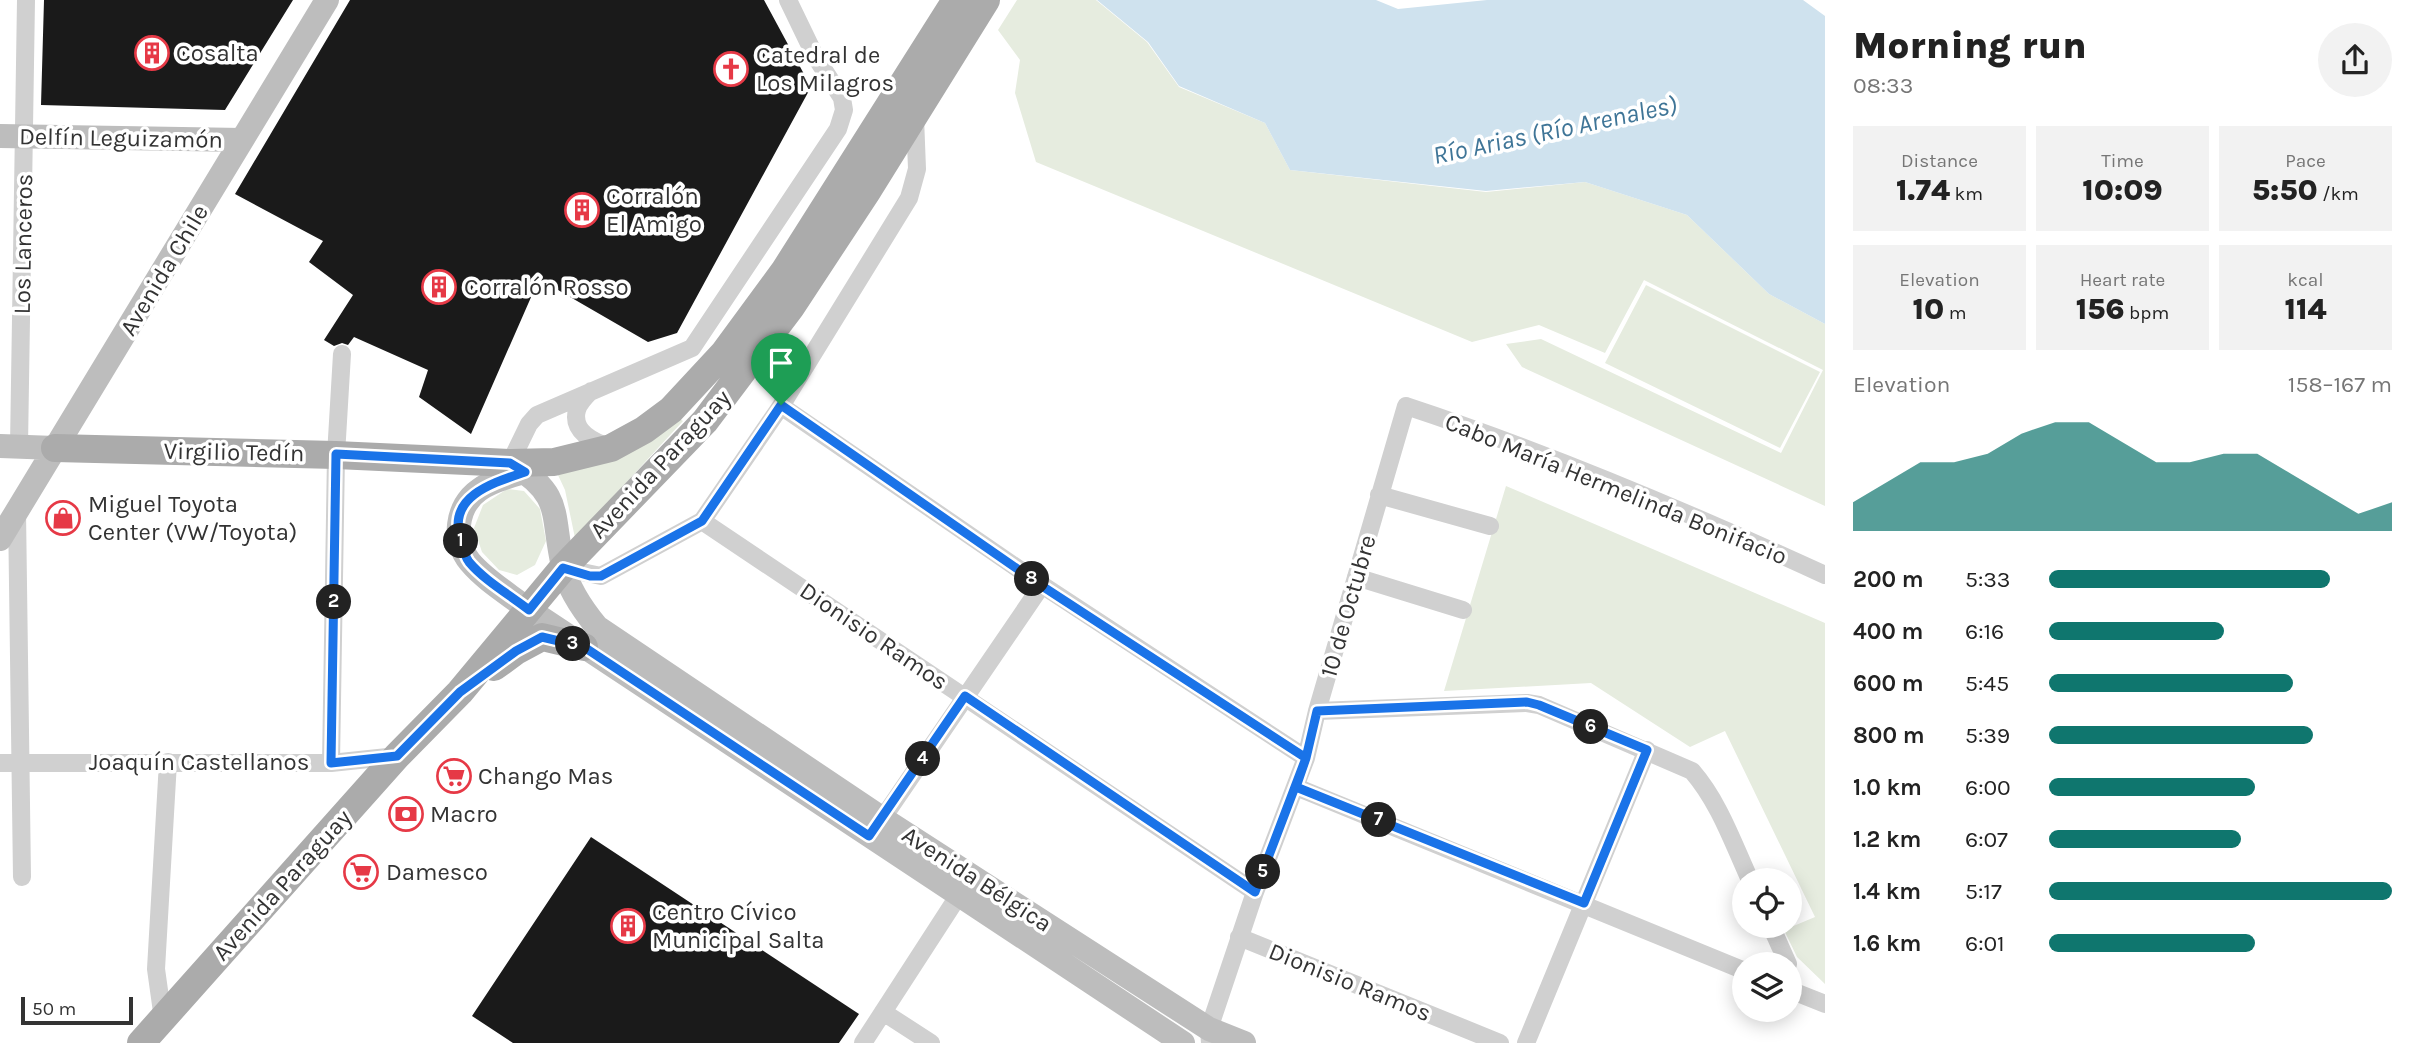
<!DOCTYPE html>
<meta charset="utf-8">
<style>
body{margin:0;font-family:Karla,sans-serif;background:#f2f2f2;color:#222;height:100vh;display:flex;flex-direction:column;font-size:26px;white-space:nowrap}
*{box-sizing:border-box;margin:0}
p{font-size:23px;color:#767676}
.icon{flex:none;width:38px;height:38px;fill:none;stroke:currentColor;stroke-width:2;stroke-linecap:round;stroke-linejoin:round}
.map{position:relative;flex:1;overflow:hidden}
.panel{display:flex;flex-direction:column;background:#fff;width:595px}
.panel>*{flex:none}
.controls{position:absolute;left:1732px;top:868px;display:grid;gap:14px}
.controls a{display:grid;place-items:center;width:70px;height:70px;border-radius:50%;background:#fff;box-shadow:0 4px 18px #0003;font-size:35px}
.scale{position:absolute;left:21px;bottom:18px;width:112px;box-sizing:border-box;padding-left:7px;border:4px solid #333;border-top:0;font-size:19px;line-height:24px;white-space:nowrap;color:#333;-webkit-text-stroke:5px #fff;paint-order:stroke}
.pin{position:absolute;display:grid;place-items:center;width:60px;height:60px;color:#fff;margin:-72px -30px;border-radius:50% 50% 50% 0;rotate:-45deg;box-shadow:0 0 7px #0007}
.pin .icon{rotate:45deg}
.km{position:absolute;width:35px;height:35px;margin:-18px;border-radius:50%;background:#222;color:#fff;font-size:19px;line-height:35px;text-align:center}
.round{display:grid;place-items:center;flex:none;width:74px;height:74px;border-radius:37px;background:#f2f2f2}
.summary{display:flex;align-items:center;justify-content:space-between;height:119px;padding:0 28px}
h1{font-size:38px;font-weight:800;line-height:52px}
.metrics{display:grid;grid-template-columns:repeat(3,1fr);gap:10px;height:119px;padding:7px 28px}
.metrics div{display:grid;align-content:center;border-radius:0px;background:#f2f2f2;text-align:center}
.metrics b{font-size:30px;font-weight:800}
.metrics small{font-size:19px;font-weight:400}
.metrics p{font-size:19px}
.chart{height:196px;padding:14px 28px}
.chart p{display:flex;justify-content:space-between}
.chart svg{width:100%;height:126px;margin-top:7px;fill:#0f766e;opacity:.7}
ul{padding:0 28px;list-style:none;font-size:23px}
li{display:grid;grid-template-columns:112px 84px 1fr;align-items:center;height:52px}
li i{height:18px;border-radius:9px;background:#0f766e}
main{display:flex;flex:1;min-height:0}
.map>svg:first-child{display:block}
</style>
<main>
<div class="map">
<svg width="1825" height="1043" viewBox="0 0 1825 1043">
<rect width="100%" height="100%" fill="#fff"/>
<path fill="#e6ecdf" d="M1017 0H1096L1147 42 1179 87 1265 123 1290 170 1486 192 1585 182 1687 215 1769 294 1825 324V506L1522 367 1506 344 1541 339 1781 453 1823 370 1644 280 1605 353 1539 325 1472 342 1036 162 1015 93 1020 60 998 30Z
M1646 285 1820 372 1780 448 1605 363Z
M680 419 683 421 575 538 565 490 558 475Z
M1506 486 1825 623V984L1797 957 1784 930 1815 917 1725 731 1690 747 1591 683 1444 691Z
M507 489 524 491 540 509 546 541 535 565 517 575 499 570 482 552 474 528 483 505Z"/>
<path fill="#cfe2ee" d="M1097 0H1376L1398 9 1487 0H1803L1825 16V324L1769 294 1687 215 1585 182 1486 191 1290 170 1265 123 1179 86 1148 42Z"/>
<path fill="#1a1a1a" d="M44 0H293L225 110 41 105Z
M350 0H764L811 87 677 333 648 342 539 279 471 434 419 397 428 370 354 337 348 345 342 343 334 346 324 340 353 295 309 262 323 241 235 194Z
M591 837 859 1014 839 1043H513L472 1016Z"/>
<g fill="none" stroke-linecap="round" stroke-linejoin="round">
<path stroke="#d0d0d0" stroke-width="18" d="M591 391C586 396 579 403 577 410 571 432 594 442 611 448
M781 406 1042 585 1306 758
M19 446 26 0
M510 463 529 424 537 415 692 348 838 129 844 110 842 98 815 56 788 0
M1379 495 1490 526
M17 511 22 877
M702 521 1255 892
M563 568 601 576 702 521 781 406 909 198 917 169 915 117
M1356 577 1463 610
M1317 711 1527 703 1539 705 1692 771C1719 802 1733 843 1750 880
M0 763H331L397 756
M331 763 336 455 342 354
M1296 787 1745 971
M876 828 1042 585
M1771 926 1788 964
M1239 937 1500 1043
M1790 990 1825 1004
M883 1012 931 1043
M163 1019 156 969 168 762
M863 1043 966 884
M1210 1043 1209 1029 1255 892 1306 758 1317 711 1406 406C1549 453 1688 512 1825 575
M1526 1043 1647 750"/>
<path stroke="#bdbdbd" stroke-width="24" d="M0 136 242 140
M0 446 55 448
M514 465C564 496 551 515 563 566 568 588 583 610 597 627L883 819 1209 1029 1244 1043
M540 467C521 474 495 478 479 490 456 506 452 541 470 562 486 581 510 595 529 610L1183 1043
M0 539 327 0"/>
<path stroke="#ababab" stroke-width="28" d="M55 448 336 455 510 463 554 462 611 448 644 430 671 410 724 353 785 270 956 0
M494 667 516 651 542 637 584 647
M141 1043 397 756 460 692 563 568 705 421 791 307 866 193 986 0"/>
</g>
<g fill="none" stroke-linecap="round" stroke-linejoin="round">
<g stroke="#fff" stroke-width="14">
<path id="route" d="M781 405 702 521 601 576H590L563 568 529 610C510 595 485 581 469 562 464 555 462 545 460 537 448 495 496 482 525 472L510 463 336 454 331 763 397 756 460 692 516 651 542 637 584 647 869 836 965 696 1255 892 1306 758 1317 711 1527 702 1539 705 1647 750 1584 903 1296 787 1306 758 1042 586 781 405"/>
</g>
<use href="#route" stroke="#1a73e8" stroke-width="9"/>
</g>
<defs>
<g id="building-ring" transform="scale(1.75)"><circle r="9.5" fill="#fff" stroke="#e63946" stroke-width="1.5"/><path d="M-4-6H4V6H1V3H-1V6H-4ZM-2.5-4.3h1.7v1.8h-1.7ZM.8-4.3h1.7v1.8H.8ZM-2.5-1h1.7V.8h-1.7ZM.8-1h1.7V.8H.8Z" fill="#e63946"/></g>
<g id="church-ring" transform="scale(1.75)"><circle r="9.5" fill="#fff" stroke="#e63946" stroke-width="1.5"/><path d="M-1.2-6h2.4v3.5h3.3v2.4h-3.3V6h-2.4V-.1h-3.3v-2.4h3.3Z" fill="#e63946"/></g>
<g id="shop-ring" transform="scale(1.75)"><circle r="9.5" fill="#fff" stroke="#e63946" stroke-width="1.5"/><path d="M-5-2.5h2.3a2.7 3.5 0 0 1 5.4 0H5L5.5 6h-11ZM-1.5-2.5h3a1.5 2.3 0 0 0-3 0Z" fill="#e63946"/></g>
<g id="supermarket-ring" transform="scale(1.75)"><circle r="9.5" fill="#fff" stroke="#e63946" stroke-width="1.5"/><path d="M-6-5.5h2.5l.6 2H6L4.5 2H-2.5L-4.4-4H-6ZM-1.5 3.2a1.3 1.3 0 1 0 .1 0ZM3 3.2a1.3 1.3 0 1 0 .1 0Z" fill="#e63946"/></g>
<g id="bank-ring" transform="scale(1.75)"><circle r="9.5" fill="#fff" stroke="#e63946" stroke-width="1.5"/><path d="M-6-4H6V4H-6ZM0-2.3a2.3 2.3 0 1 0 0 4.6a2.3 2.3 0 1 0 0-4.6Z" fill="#e63946"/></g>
</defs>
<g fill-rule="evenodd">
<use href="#building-ring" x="152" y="53"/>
<use href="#church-ring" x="731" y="69"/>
<use href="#building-ring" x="582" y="210"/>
<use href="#building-ring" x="439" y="287"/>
<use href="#shop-ring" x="63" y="518"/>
<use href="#supermarket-ring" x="454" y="776"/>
<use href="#bank-ring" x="406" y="814"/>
<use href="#supermarket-ring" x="361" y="872"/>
<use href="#building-ring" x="628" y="926"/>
</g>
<g text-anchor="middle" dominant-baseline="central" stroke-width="7" stroke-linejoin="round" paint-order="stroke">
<g font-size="24" fill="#333" stroke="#fff" text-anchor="start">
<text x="176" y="53">Cosalta</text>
<text x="756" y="55">Catedral de<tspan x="756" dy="28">Los Milagros</tspan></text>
<text x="606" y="196">Corralón<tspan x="606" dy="28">El Amigo</tspan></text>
<text x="464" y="287">Corralón Rosso</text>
<text x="88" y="504">Miguel Toyota<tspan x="88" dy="28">Center (VW/Toyota)</tspan></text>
<text x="478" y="776">Chango Mas</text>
<text x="430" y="814">Macro</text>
<text x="386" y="872">Damesco</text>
<text x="652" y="912">Centro Cívico<tspan x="652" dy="28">Municipal Salta</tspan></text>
</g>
<g font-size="24" fill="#333" stroke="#fff">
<text transform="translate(121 138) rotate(1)">Delfín Leguizamón</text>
<text transform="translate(23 244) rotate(-89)">Los Lanceros</text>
<text transform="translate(164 270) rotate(-59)">Avenida Chile</text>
<text transform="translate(234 452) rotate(1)">Virgilio Tedín</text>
<text transform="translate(660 464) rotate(-47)">Avenida Paraguay</text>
<text transform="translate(1616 489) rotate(22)">Cabo María Hermelinda Bonifacio</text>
<text transform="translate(1348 606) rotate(-74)">10 de Octubre</text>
<text transform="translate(874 636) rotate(34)">Dionisio Ramos</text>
<text x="199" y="762">Joaquín Castellanos</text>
<text transform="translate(977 879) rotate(33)">Avenida Bélgica</text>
<text transform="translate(282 885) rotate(-48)">Avenida Paraguay</text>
<text transform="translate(1350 982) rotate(22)">Dionisio Ramos</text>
</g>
<g font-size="26" font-style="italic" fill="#3f7597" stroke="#fff">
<text transform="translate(1555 130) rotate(-12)">Río Arias (Río Arenales)</text>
</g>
</g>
</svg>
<div class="controls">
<a><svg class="icon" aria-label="locate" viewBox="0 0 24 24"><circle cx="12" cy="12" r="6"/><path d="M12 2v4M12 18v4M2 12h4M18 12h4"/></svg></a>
<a><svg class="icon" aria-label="layers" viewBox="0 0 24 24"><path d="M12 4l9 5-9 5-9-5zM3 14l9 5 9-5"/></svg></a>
</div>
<div class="scale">50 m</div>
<div class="pin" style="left:781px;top:405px;background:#1e9e55"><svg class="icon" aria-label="arrive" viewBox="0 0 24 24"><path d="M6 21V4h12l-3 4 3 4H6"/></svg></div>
<b class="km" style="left:461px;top:541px">1</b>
<b class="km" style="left:334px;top:602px">2</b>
<b class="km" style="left:573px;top:644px">3</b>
<b class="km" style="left:923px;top:759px">4</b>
<b class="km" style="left:1263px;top:872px">5</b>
<b class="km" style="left:1591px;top:727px">6</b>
<b class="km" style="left:1379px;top:820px">7</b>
<b class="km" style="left:1032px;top:579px">8</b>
</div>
<section class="panel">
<div class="summary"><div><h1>Morning run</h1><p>08:33</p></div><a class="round"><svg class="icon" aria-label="share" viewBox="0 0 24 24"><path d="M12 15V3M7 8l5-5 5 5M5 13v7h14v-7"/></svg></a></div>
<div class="metrics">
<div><p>Distance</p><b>1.74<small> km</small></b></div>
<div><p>Time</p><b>10:09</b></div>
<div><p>Pace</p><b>5:50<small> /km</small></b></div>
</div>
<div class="metrics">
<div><p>Elevation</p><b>10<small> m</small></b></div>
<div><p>Heart rate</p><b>156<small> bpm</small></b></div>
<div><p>kcal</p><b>114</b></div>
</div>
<div class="chart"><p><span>Elevation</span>158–167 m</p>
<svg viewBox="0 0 160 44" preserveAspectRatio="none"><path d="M0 44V34L10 27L20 20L30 20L40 17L50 10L60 6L70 6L80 13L90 20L100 20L110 17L120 17L130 24L140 31L150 38L160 34V44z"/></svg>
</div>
<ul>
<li><b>200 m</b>5:33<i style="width:82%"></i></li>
<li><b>400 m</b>6:16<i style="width:51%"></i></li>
<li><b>600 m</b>5:45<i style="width:71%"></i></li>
<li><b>800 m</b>5:39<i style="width:77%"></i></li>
<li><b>1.0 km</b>6:00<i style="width:60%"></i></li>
<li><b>1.2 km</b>6:07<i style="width:56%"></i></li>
<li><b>1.4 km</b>5:17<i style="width:100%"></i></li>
<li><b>1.6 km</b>6:01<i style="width:60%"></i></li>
</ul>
</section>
</main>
